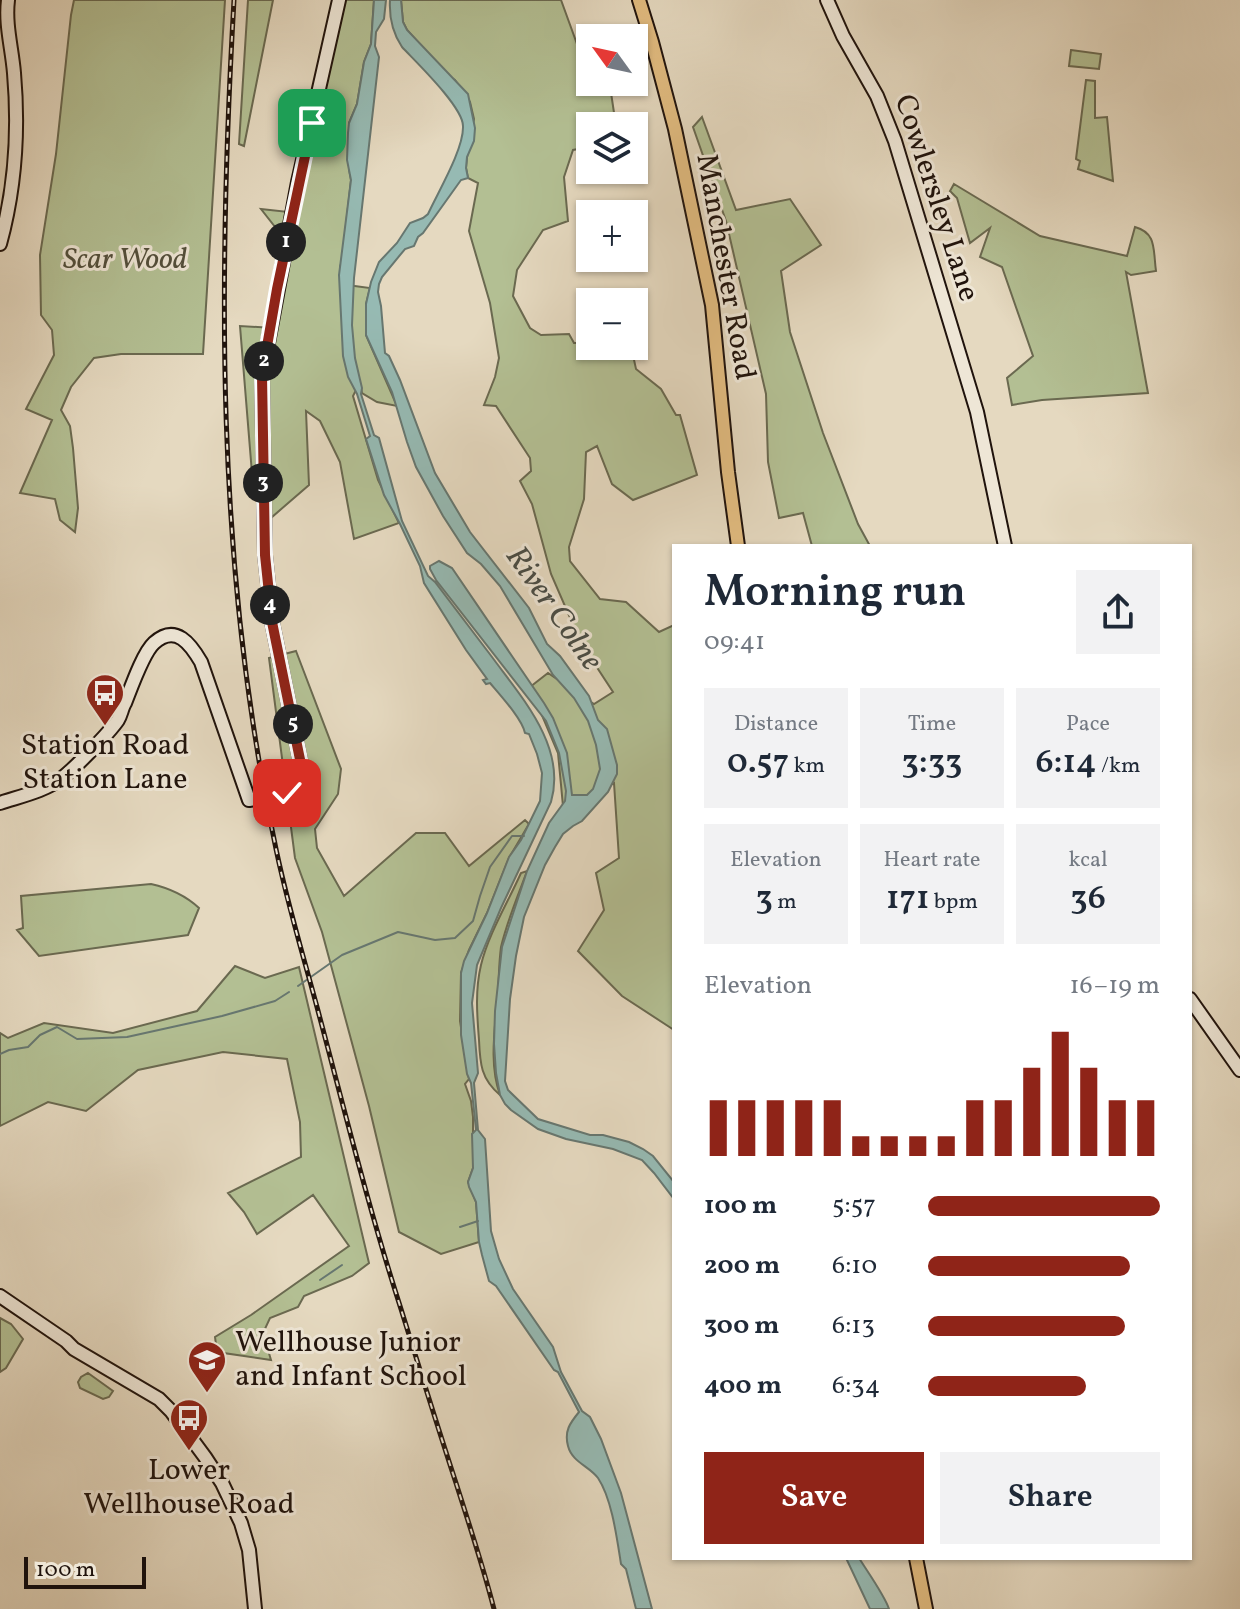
<!DOCTYPE html>
<meta charset="utf-8">
<style>
body{margin:0;font-family:Vollkorn,serif;background:#f2f2f3;color:#1f2937;height:100vh;display:flex;flex-direction:column;font-size:30px;white-space:nowrap}
*{box-sizing:border-box;margin:0}
p{font-size:26px;color:#747a83}
.icon{flex:none;width:44px;height:44px;fill:none;stroke:currentColor;stroke-width:2;stroke-linecap:round;stroke-linejoin:round}
.map{position:relative;flex:1;overflow:hidden}
.details{position:absolute;left:672px;top:544px;width:520px;height:1016px;display:flex;flex-direction:column;background:#fff;border-radius:0px;box-shadow:0 2px 6px #0004}
.details>*{flex:none}
.needle{width:52px;rotate:303deg}
.fabs{position:absolute;left:576px;top:24px;display:grid;gap:16px}
.fabs a{display:grid;place-items:center;width:72px;height:72px;border-radius:0px;background:#fff;box-shadow:0 2px 6px #0004;font-size:40px}
.scale{position:absolute;left:24px;bottom:20px;width:122px;box-sizing:border-box;padding-left:8px;border:4px solid #20130c;border-top:0;font-size:22px;line-height:28px;white-space:nowrap;color:#20130c;-webkit-text-stroke:6px #eee6d6;paint-order:stroke}
.pin{position:absolute;display:grid;place-items:center;width:68px;height:68px;color:#fff;margin:-34px;border-radius:16px;box-shadow:0 4px 12px #0006}
.km{position:absolute;width:40px;height:40px;margin:-20px;border-radius:50%;background:#222;color:#fff;font-size:22px;line-height:40px;text-align:center}
.round{display:grid;place-items:center;flex:none;width:84px;height:84px;border-radius:0px;background:#f2f2f3}
.headline{display:flex;align-items:center;justify-content:space-between;height:136px;padding:0 32px}
h1{font-size:44px;font-weight:600;line-height:60px}
.metrics{display:grid;grid-template-columns:repeat(3,1fr);gap:12px;height:136px;padding:8px 32px}
.metrics div{display:grid;align-content:center;border-radius:0px;background:#f2f2f3;text-align:center}
.metrics b{font-size:34px;font-weight:600}
.metrics small{font-size:22px;font-weight:400}
.metrics p{font-size:22px}
.chart{height:224px;padding:16px 32px}
.chart p{display:flex;justify-content:space-between}
.chart svg{width:100%;height:144px;margin-top:8px;stroke:#8f2418;stroke-width:6}
.button{display:flex;gap:16px;margin-top:auto;padding:16px 32px}
.button a{flex:1;height:92px;border-radius:0px;background:#8f2418;color:#fff;font-size:32px;font-weight:600;line-height:92px;text-align:center}
.button a+a{background:#f2f2f3;color:#1f2937}
ul{padding:0 32px;list-style:none;font-size:26px}
li{display:grid;grid-template-columns:128px 96px 1fr;align-items:center;height:60px}
li i{height:20px;border-radius:10px;background:#8f2418}
.map>svg:first-child{display:block}
</style>
<div class="map">
<svg width="1240" height="1609" viewBox="0 0 1240 1609">
<rect width="100%" height="100%" fill="#e5d9c0"/>
<filter id="stains"><feTurbulence type="fractalNoise" baseFrequency=".0025" numOctaves="4"/><feColorMatrix values="0 0 0 0 .2 0 0 0 0 .09 0 0 0 0 .02 0 0 0 .5 -.17"/></filter>
<radialGradient id="worn" r=".72"><stop offset=".6" stop-color="#630" stop-opacity="0"/><stop offset="1" stop-color="#630" stop-opacity=".3"/></radialGradient>
<path fill="#b3bf93" stroke="#6a6950" stroke-width="2" d="M74 0H225L203 354H121L94 358 71 387 61 410 70 426 73 448 78 508 75 532 60 520 55 499 20 493 52 420 26 409 54 355 52 330 41 315 40 255 56 154 71 15Z
M248 0H273L244 146 239 144Z
M345 0H374L371 44 364 62 357 104 349 123V169L351 180 342 261 340 267V284L370 288 366 304V335L397 406 377 402 362 393 361 388 355 392 353 396 378 480 399 523 354 539 340 462 320 421 306 411 309 485 272 517 254 498 240 326 273 328 290 246 261 209 297 213Z
M401 0H561L581 55 590 63V82H611L610 86 616 126H590V147L573 150 564 177 568 221 543 230 517 270 513 296 530 328 541 335 569 334 574 343H590V346H631L636 369 661 389 676 415H680L697 475 633 500 612 484 597 446 586 452 584 499 569 547 570 561 600 599 626 602 659 632 674 625V1030L622 996 578 951 604 910 596 873 619 858 614 783 563 806 558 753 530 687 548 673 594 704 613 692 581 643 551 574 532 504 520 481 531 471 530 458 496 406 484 405 495 377 499 358 490 303 469 231 478 183 468 178 466 168 467 157 474 119 470 102 455 80 448 76 407 30 403 22Z
M1071 50 1101 54 1099 69 1069 66Z
M1086 80 1095 81V118L1107 117 1113 181 1078 169 1080 161 1076 159Z
M702 117 736 210 790 199 821 245 781 271 790 332 823 433 858 524 870 546H812L803 513 779 518 768 462 766 394 726 221 693 127Z
M954 184 1040 236 1127 256 1135 227C1157 233 1153 250 1156 271L1131 275 1126 272 1148 393 1042 400 1012 405 1007 378 1033 356 1002 267 980 257 990 228 970 243 957 198 950 191Z
M296 651 341 769 338 794 315 829 317 848 344 896 416 833H445L469 866 525 820 529 824 509 858 487 913 469 950 461 973 460 1021 469 1079 465 1084 471 1101 473 1117V1168L468 1182 476 1202 479 1242 441 1254 399 1232 369 1106 322 932 295 858 269 658Z
M527 871C518 896 507 921 501 947 499 962 499 976 498 990 496 1024 488 1062 500 1095 481 1079 480 1064 479 1040 477 1015 475 990 481 965 488 935 508 902 521 873Z
M151 884C169 888 185 895 199 908L188 935 39 956 17 930 23 928 21 896Z
M235 966 265 978 299 967 369 1263 352 1276 304 1296 298 1307 270 1318 263 1333 271 1360 217 1352 215 1337 251 1315 349 1246 313 1195 257 1234 244 1212 228 1193 301 1157 300 1122 287 1059 223 1052 138 1070 86 1111 48 1102 0 1126V1033L8 1038 44 1023 113 1033 197 1011Z
M0 1318 11 1324 23 1339 6 1368 0 1372Z
M88 1373 113 1391 109 1397 103 1399 80 1388 78 1382 81 1377Z"/>
<path fill="#96bab3" stroke="#677770" stroke-width="2" d="M374 0H386L384 19 376 32 375 46 379 57 354 278 352 325 355 358 362 388 361 394 374 435 379 438 402 521 428 576 435 582C454 607 473 632 492 657 522 698 567 747 551 802L501 908 477 965 472 1003 478 1073 474 1083 478 1130 485 1139 491 1231 499 1259 513 1289 553 1347 561 1372 582 1411 590 1417 601 1439 621 1493 652 1609H636L626 1569 621 1564C617 1539 612 1499 598 1478 589 1466 572 1462 568 1446 564 1431 570 1423 579 1412L558 1372 554 1370 496 1286 489 1281 482 1255 479 1242 476 1202 469 1187 468 1182 473 1168 472 1134 476 1130 471 1083 467 1074 461 1035V973L464 961 487 913 509 857 521 840 540 801 542 773 537 754 529 734 525 733C522 719 501 696 490 683L486 684 483 680 487 679 466 650 424 583 420 566 400 524 384 495 366 439 370 436 357 394 348 377 343 356 339 275 351 180 347 160 348 133 349 123 357 104 364 62 371 44Z
M390 0H401L403 22 407 30 468 94 475 128 474 141 467 157 466 168 468 178 461 180 423 233 418 237 414 246 405 249 382 277 379 284 378 292 381 306 385 353 389 356 400 380 435 473 470 532 529 608 547 644 560 656 589 696 598 720 607 729 617 765V774L608 792 582 821 573 826 563 834 555 847 545 865 524 917 516 956 510 999 505 1081 508 1090 538 1119 590 1135H603L629 1142 643 1149 653 1156 674 1182V1199L654 1173 642 1160 613 1149 566 1139 538 1129 511 1110 505 1104 500 1095 496 1073 494 1044 495 1011 502 947 527 871 549 823 565 801 566 791 559 753 546 721 436 580 430 569V566L439 561 452 568 544 703 553 718 567 753 572 795H587L593 789 600 769 596 745 588 721 574 698 553 675 500 586 481 564 467 553 443 516 416 467 407 442 392 392 366 335V304L371 282 379 262 397 243 410 223 423 218 428 214C438 192 464 149 463 126 463 107 416 62 402 47 392 32 389 17 390 0Z
M846 1558H859C867 1571 885 1596 889 1609H870Z"/>
<g fill="none" stroke-linecap="round" stroke-linejoin="round">
<path stroke="#677770" stroke-width="2" d="M298 986 342 955 398 932 435 940 455 938 473 921 480 896 490 867 512 836H524
M0 1054 9 1050 28 1047 40 1035 57 1027 77 1039 127 1037 222 1016 275 1001 289 992
M460 1227 478 1221
M320 1280 342 1265"/>
<g stroke="#20130c" stroke-width="16">
<path id="secondary" d="M827 0 843 36 877 96 895 141 977 412 1005 546
M0 244C15 189 19 130 14 73 12 48 5 25 8 0
M287 793 302 790 305 784 272 622 265 555 262 375 298 182 339 0
M0 803C21 796 45 791 62 778 75 768 109 733 118 720 121 715 122 708 125 703 131 688 143 653 154 643 176 623 191 645 201 662L249 800 255 799
M1190 999 1240 1070
M0 1296 66 1341 74 1349 159 1399 171 1411 205 1457 222 1483 241 1523 249 1550 255 1609"/>
</g>
<g stroke="#20130c" stroke-width="16">
<path id="primary" d="M639 0 652 42 675 129 712 305 728 472 738 546
M916 1558 926 1609"/>
</g>
<use href="#secondary" stroke="#eee6d6" stroke-width="12"/>
<use href="#primary" stroke="#e2bc80" stroke-width="12"/>
<g stroke="#20130c" stroke-width="5">
<path id="rail" d="M234 0C218 277 216 567 274 839 285 896 302 951 317 1007 344 1108 369 1210 401 1309 419 1367 437 1425 456 1483 469 1524 483 1566 494 1609"/>
</g>
<use href="#rail" stroke="#eee6d6" stroke-width="2" stroke-dasharray="6" stroke-linecap="butt"/>
<g stroke="#20130c" stroke-width="16" stroke-linecap="butt">
<path id="secondary-bridge" d="M255 799 287 793"/>
</g>
<use href="#secondary-bridge" stroke="#eee6d6" stroke-width="12"/>
</g>
<g fill="none" stroke-linecap="round" stroke-linejoin="round">
<g stroke="#fff" stroke-width="16">
<path id="route" d="M287 793 302 790 305 784 272 622 265 555 262 375 277 289 312 123"/>
</g>
<use href="#route" stroke="#8f2418" stroke-width="10"/>
</g>
<defs>
<g id="bus-pin" transform="scale(2)"><path d="M0 17L-7.5 6A9.5 9.5 0 1 1 7.5 6Z" fill="#8f2418" stroke="#eee6d6"/><path d="M-5-6H5V4H4V6H2V4H-2V6H-4V4H-5ZM-3.5-4V0h7V-4ZM-3.5 1.2v1.5H-2V1.2ZM2 1.2v1.5H3.5V1.2Z" fill="#fff"/></g>
<g id="school-pin" transform="scale(2)"><path d="M0 17L-7.5 6A9.5 9.5 0 1 1 7.5 6Z" fill="#8f2418" stroke="#eee6d6"/><path d="M0-5L7-2L0 1L-7-2ZM-4 1L0 2.5L4 1V4Q0 6-4 4Z" fill="#fff"/></g>
</defs>
<g fill-rule="evenodd">
<use href="#bus-pin" x="105" y="693"/>
<use href="#school-pin" x="207" y="1360"/>
<use href="#bus-pin" x="189" y="1418"/>
</g>
<g text-anchor="middle" dominant-baseline="central" stroke-width="6" stroke-linejoin="round" paint-order="stroke">
<g font-size="30" fill="#20130c" stroke="#eee6d6">
<text transform="translate(936 198) rotate(72)">Cowlersley Lane</text>
<text transform="translate(725 267) rotate(80)">Manchester Road</text>
</g>
<g font-size="30" font-style="italic" fill="#534f3b" stroke="#eee6d6">
<text x="125" y="260">Scar Wood</text>
</g>
<g font-size="30" fill="#20130c" stroke="#eee6d6">
<text x="105" y="746">Station Road<tspan x="105" dy="34">Station Lane</tspan></text>
<text x="235" y="1343" text-anchor="start">Wellhouse Junior<tspan x="235" dy="34">and Infant School</tspan></text>
<text x="189" y="1471">Lower<tspan x="189" dy="34">Wellhouse Road</tspan></text>
</g>
<g font-size="32" font-style="italic" fill="#494d46" stroke="#eee6d6">
<text transform="translate(553 609) rotate(55)">River Colne</text>
</g>
</g>
<rect width="100%" height="100%" filter="url(#stains)"/>
<rect width="100%" height="100%" fill="url(#worn)"/>
</svg>
<div class="fabs">
<a><svg class="needle" viewBox="-14 -14 28 28"><path d="M0-13l5 13h-10z" fill="#e53935"/><path d="M0 13l5-13h-10z" fill="#747a83"/></svg></a>
<a><svg class="icon" aria-label="layers" viewBox="0 0 24 24"><path d="M12 4l9 5-9 5-9-5zM3 14l9 5 9-5"/></svg></a>
<a>+</a>
<a>−</a>
</div>
<div class="scale">100 m</div>
<div class="pin" style="left:312px;top:123px;background:#1e9e55"><svg class="icon" aria-label="arrive" viewBox="0 0 24 24"><path d="M6 21V4h12l-3 4 3 4H6"/></svg></div>
<div class="pin" style="left:287px;top:793px;background:#d93025"><svg class="icon" aria-label="check" viewBox="0 0 24 24"><path d="M5 12l5 5 9-10"/></svg></div>
<b class="km" style="left:286px;top:242px">1</b>
<b class="km" style="left:264px;top:361px">2</b>
<b class="km" style="left:263px;top:483px">3</b>
<b class="km" style="left:270px;top:605px">4</b>
<b class="km" style="left:293px;top:724px">5</b>
<section class="details">
<div class="headline"><div><h1>Morning run</h1><p>09:41</p></div><a class="round"><svg class="icon" aria-label="share" viewBox="0 0 24 24"><path d="M12 15V3M7 8l5-5 5 5M5 13v7h14v-7"/></svg></a></div>
<div class="metrics">
<div><p>Distance</p><b>0.57<small> km</small></b></div>
<div><p>Time</p><b>3:33</b></div>
<div><p>Pace</p><b>6:14<small> /km</small></b></div>
</div>
<div class="metrics">
<div><p>Elevation</p><b>3<small> m</small></b></div>
<div><p>Heart rate</p><b>171<small> bpm</small></b></div>
<div><p>kcal</p><b>36</b></div>
</div>
<div class="chart"><p><span>Elevation</span>16–19 m</p>
<svg viewBox="0 0 160 44" preserveAspectRatio="none"><path d="M5 44V27M15 44V27M25 44V27M35 44V27M45 44V27M55 44V38M65 44V38M75 44V38M85 44V38M95 44V27M105 44V27M115 44V17M125 44V6M135 44V17M145 44V27M155 44V27"/></svg>
</div>
<ul>
<li><b>100 m</b>5:57<i style="width:100%"></i></li>
<li><b>200 m</b>6:10<i style="width:87%"></i></li>
<li><b>300 m</b>6:13<i style="width:85%"></i></li>
<li><b>400 m</b>6:34<i style="width:68%"></i></li>
</ul>
<div class="button"><a>Save</a><a>Share</a></div>
</section>
</div>
